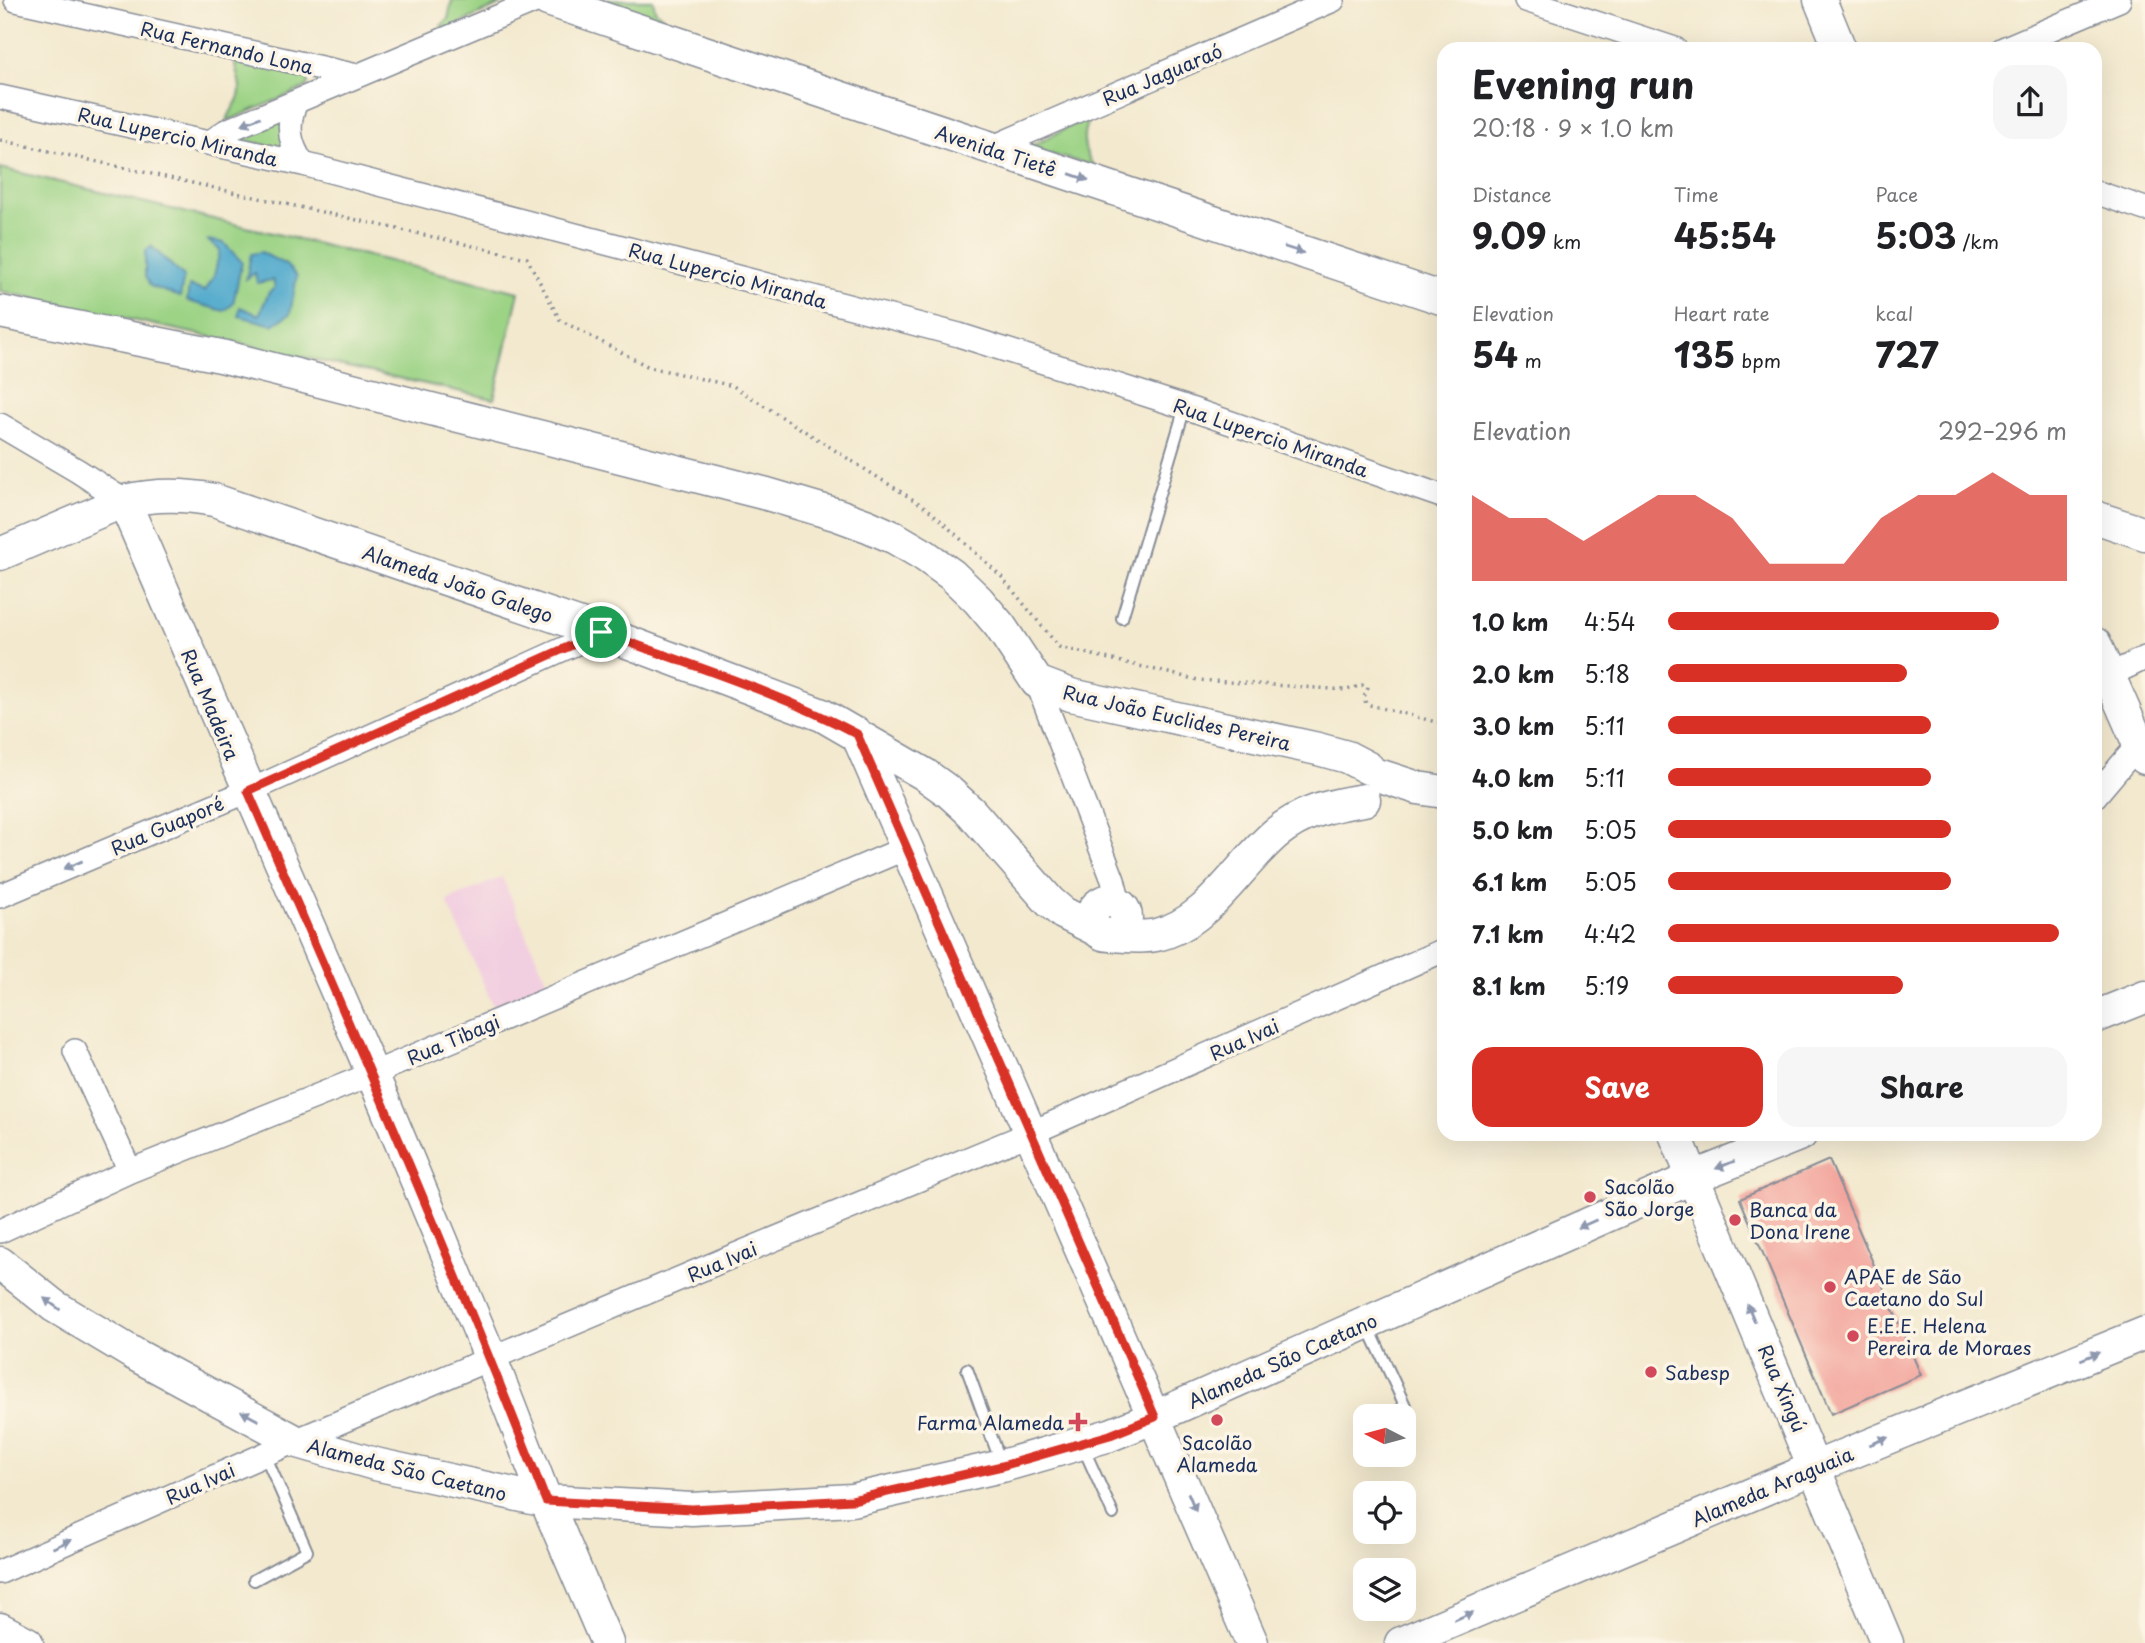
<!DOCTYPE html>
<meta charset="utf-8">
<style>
body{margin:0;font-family:"Playpen Sans",sans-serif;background:#f6f6f6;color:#202124;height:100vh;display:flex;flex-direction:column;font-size:26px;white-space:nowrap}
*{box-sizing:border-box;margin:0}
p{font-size:23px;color:#757577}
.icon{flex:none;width:38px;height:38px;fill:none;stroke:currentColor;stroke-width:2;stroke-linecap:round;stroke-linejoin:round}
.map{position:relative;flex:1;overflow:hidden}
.side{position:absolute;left:1437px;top:42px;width:665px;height:1099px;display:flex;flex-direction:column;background:#fff;border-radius:21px;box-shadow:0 7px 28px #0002}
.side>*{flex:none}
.needle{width:46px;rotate:276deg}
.fabs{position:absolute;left:1353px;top:1404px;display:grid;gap:14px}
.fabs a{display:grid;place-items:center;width:63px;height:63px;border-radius:14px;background:#fff;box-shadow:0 7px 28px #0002;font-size:35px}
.pin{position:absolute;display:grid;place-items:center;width:60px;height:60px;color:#fff;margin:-30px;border:4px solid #fff;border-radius:50%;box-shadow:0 2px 7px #0007}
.round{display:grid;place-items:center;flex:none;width:74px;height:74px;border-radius:21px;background:#f6f6f6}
.headline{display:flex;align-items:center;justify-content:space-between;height:119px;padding:0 35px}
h1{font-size:38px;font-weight:700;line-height:52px}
.metrics{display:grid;grid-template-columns:repeat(3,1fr);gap:10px;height:119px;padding:7px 35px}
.metrics div{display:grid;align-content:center}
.metrics b{font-size:35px;font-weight:700}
.metrics small{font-size:19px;font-weight:400}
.metrics p{font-size:19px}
.chart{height:196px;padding:14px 35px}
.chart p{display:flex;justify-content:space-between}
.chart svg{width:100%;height:126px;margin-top:7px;fill:#d93025;opacity:.7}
.action{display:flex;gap:14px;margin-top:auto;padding:14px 35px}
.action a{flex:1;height:80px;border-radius:21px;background:#d93025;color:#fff;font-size:28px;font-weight:700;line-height:80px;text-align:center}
.action a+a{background:#f6f6f6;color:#202124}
ul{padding:0 35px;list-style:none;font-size:23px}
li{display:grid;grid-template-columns:112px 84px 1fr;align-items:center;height:52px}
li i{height:18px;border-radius:9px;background:#d93025}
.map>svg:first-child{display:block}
</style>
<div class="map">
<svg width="2145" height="1643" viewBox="0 0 2145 1643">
<rect width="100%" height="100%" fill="#fcf5e5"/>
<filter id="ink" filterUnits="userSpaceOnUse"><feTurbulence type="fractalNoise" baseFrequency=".0143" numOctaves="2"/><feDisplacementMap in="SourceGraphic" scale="14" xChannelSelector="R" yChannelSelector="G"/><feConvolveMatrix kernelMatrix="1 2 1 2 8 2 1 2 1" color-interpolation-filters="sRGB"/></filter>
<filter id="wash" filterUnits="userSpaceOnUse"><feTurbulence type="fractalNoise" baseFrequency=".00686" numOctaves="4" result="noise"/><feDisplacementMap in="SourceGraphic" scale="28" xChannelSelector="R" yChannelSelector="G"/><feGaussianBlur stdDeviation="1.57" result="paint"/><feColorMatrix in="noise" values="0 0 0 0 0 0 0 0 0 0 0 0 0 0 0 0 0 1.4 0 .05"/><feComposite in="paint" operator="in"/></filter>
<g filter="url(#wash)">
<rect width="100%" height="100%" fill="#f3e9cf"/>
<path fill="#f2cfe0" d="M502 877 549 986 495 1010 447 901Z"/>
<path fill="#9cd385" stroke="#5c8172" stroke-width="2" d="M452 0H501V4L444 31 441 26 448 19Z
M596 0H653L655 10 666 21 664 27Z
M235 57 307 75 308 84 305 88 227 121C229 111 240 101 240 91 241 79 233 69 235 57Z
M1092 115C1080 130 1082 151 1094 166L1028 148Z
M281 117 288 151 232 137Z
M0 168 519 292 494 399 0 291Z"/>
<path fill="#4ea8cc" stroke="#346c95" stroke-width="2" d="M207 240 224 243 242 262 233 304 224 311 187 301 189 286 205 291 214 276 220 250Z
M151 246 184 277 180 297 150 286 145 276V251Z
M261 252 286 265 297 276 290 314 273 325 239 316 240 307 259 315 269 292 275 288 273 280 257 283 255 273 246 279 251 254Z"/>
<g id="blocks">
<path fill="#f29f97" d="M1829 1160 1921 1375 1831 1414 1740 1199Z"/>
</g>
</g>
<g filter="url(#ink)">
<use href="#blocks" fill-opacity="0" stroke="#878c96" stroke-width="2"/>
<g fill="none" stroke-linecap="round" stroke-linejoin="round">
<g stroke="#878c96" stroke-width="14">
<path id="lane" d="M1122 618 1185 407
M1368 1326 1408 1412
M967 1369 1001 1463
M1083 1447 1113 1514
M254 1580 307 1551 265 1455"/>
</g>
<g stroke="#878c96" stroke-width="26">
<path id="street" d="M16 0 357 76
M1526 0 1675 49
M2003 49 2119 0
M0 97 303 164 959 335 1185 407 1444 497
M296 102C286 125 289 144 303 164
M209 143 226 131 538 0
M991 148 1333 0
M2095 192 2145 209
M0 425 78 471 124 501
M1037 682 1113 880 1119 904
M2095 682 2145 658
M2095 796 2139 744
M0 896 267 783 601 632
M75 1051 130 1171
M0 1231 130 1171 372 1074 906 848
M0 1572 295 1441 726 1259 1031 1133 1444 950"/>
</g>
<g stroke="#878c96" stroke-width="35">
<path id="secondary" d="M548 0 1444 299
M1820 0 1840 49
M0 312 221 356 767 494 838 515 868 526 895 538 924 555 952 575 978 600 1000 626 1037 682 1071 695 1318 749 1347 757 1368 768
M124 501 364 1054 491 1359 546 1501 607 1643
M2095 517 2145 534
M0 554 124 501C155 494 183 494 214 500L601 632 822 715 924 774 949 792 971 812 1050 902 1063 913 1097 930
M2095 644 2145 758
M857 734 1252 1643
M1381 776 1418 788 1444 792
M1092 918a17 17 0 1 1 34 0a17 17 0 1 1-34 0Z
M1113 935C1127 936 1143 938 1156 935 1208 923 1237 867 1275 834 1301 812 1331 805 1364 800
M2095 1017 2145 997
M1675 1134 1887 1643
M0 1263 54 1306 134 1354 295 1441 375 1464 546 1501 692 1509 852 1500 1002 1466 1110 1435 1155 1417 1694 1177 1801 1134
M0 1629 27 1643
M1401 1643 1816 1467 2145 1333"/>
</g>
<path stroke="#878c96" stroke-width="3.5" stroke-dasharray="2 5" stroke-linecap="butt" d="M0 140 527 258 560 320 649 367 733 386 928 509 1001 576 1059 647 1198 680 1347 690 1362 685 1368 688 1364 697 1366 704 1444 724"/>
<use href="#lane" stroke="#fff" stroke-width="10"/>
<use href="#street" stroke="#fff" stroke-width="23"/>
<use href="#secondary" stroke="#fff" stroke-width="32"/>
</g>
<defs><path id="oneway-solid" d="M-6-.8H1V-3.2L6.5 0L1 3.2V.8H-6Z" transform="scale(1.75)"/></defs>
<g fill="#8d97ae">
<use href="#oneway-solid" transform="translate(251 121) rotate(158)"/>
<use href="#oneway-solid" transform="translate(1079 177) rotate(19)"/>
<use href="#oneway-solid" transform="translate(1294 250) rotate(18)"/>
<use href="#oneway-solid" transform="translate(73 865) rotate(157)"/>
<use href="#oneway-solid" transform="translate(1725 1165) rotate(158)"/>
<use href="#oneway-solid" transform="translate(1587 1224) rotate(156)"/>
<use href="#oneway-solid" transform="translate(52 1304) rotate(-144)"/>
<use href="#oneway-solid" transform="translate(1751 1313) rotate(-113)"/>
<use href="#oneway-solid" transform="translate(2090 1356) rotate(-22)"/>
<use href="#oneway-solid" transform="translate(250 1416) rotate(-152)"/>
<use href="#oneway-solid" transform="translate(1879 1441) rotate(-22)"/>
<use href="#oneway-solid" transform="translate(1192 1502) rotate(67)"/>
<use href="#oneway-solid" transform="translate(62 1544) rotate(-24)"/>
<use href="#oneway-solid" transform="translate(1464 1616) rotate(-23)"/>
</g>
</g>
<g fill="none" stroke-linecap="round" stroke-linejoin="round" filter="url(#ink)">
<g stroke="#fff" stroke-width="14">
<path id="route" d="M601 632C687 664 776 691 857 734L1155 1417 1110 1435 1002 1466 852 1500 692 1509 546 1501C453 1262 351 1027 248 791Z"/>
</g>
<use href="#route" stroke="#d93025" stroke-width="9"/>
</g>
<g fill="#d1495b" stroke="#fcf5e5" stroke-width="2.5">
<circle cx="1590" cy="1197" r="7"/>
<circle cx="1735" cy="1220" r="7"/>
<circle cx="1830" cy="1287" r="7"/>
<circle cx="1853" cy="1336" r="7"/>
<circle cx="1651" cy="1372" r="7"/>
<circle cx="1217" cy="1420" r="7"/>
<path d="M1074.5 1411.5h7v7h7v7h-7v7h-7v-7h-7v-7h7z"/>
</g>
<g text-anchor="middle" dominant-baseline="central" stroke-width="7" stroke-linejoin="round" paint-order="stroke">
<g font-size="19" fill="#1b2f5e" stroke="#fcf5e5">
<text transform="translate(227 47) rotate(13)">Rua Fernando Lona</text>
<text transform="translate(1162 74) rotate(-23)">Rua Jaguaraó</text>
<text transform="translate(178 136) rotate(13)">Rua Lupercio Miranda</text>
<text transform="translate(996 150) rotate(18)">Avenida Tietê</text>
<text transform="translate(728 275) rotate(15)">Rua Lupercio Miranda</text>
<text transform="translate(1271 437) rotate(19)">Rua Lupercio Miranda</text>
<text transform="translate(458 583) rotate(19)">Alameda João Galego</text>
<text transform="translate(211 704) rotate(67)">Rua Madeira</text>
<text transform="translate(1177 717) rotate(13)">Rua João Euclides Pereira</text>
<text transform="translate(167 825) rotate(-23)">Rua Guaporé</text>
<text transform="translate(453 1039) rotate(-23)">Rua Tibagi</text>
<text transform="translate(1244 1039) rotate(-24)">Rua Ivai</text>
<text transform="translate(722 1261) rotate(-23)">Rua Ivai</text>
<text transform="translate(1282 1360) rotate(-24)">Alameda São Caetano</text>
<text transform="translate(1783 1388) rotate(67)">Rua Xingú</text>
<text transform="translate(407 1469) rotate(14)">Alameda São Caetano</text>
<text transform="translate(200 1483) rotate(-24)">Rua Ivai</text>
<text transform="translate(1772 1486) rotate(-23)">Alameda Araguaia</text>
</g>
<g font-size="19" fill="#1b2f5e" stroke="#fcf5e5" text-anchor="start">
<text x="1604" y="1186">Sacolão<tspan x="1604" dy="22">São Jorge</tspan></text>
<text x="1749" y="1209">Banca da<tspan x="1749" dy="22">Dona Irene</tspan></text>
<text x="1844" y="1276">APAE de São<tspan x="1844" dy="22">Caetano do Sul</tspan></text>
<text x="1867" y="1325">E.E.E. Helena<tspan x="1867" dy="22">Pereira de Moraes</tspan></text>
<text x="1665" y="1372">Sabesp</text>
<text x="1064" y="1422" text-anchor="end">Farma Alameda</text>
<text x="1217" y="1442" text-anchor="middle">Sacolão<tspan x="1217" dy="22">Alameda</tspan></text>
</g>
</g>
</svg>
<div class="fabs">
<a><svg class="needle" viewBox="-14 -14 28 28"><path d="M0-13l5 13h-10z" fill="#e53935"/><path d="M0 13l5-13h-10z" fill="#757577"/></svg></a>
<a><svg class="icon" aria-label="locate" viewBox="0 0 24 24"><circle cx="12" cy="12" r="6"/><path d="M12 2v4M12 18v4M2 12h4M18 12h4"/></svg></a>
<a><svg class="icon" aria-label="layers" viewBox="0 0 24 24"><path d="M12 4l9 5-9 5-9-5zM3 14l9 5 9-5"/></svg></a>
</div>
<div class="pin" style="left:601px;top:632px;background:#1e9e55"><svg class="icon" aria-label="arrive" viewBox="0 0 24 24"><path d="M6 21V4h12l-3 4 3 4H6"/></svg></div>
<section class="side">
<div class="headline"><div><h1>Evening run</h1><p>20:18 · 9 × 1.0 km</p></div><a class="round"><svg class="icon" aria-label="share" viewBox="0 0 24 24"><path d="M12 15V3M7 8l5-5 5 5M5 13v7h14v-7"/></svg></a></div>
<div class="metrics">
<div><p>Distance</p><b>9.09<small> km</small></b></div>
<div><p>Time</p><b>45:54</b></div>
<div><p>Pace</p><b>5:03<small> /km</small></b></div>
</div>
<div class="metrics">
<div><p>Elevation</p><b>54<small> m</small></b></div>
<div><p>Heart rate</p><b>135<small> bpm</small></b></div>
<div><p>kcal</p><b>727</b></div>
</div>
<div class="chart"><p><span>Elevation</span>292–296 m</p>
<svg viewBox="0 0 160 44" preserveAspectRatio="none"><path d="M0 44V14L10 22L20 22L30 30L40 22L50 14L60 14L70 22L80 38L90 38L100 38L110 22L120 14L130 14L140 6L150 14L160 14V44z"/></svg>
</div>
<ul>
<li><b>1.0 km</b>4:54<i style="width:83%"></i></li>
<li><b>2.0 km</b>5:18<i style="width:60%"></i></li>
<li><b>3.0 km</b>5:11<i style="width:66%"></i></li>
<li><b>4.0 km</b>5:11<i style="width:66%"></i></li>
<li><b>5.0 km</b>5:05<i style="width:71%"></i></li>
<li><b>6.1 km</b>5:05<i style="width:71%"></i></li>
<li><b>7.1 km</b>4:42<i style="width:98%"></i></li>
<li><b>8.1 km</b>5:19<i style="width:59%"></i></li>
</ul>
<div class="action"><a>Save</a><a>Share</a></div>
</section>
</div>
